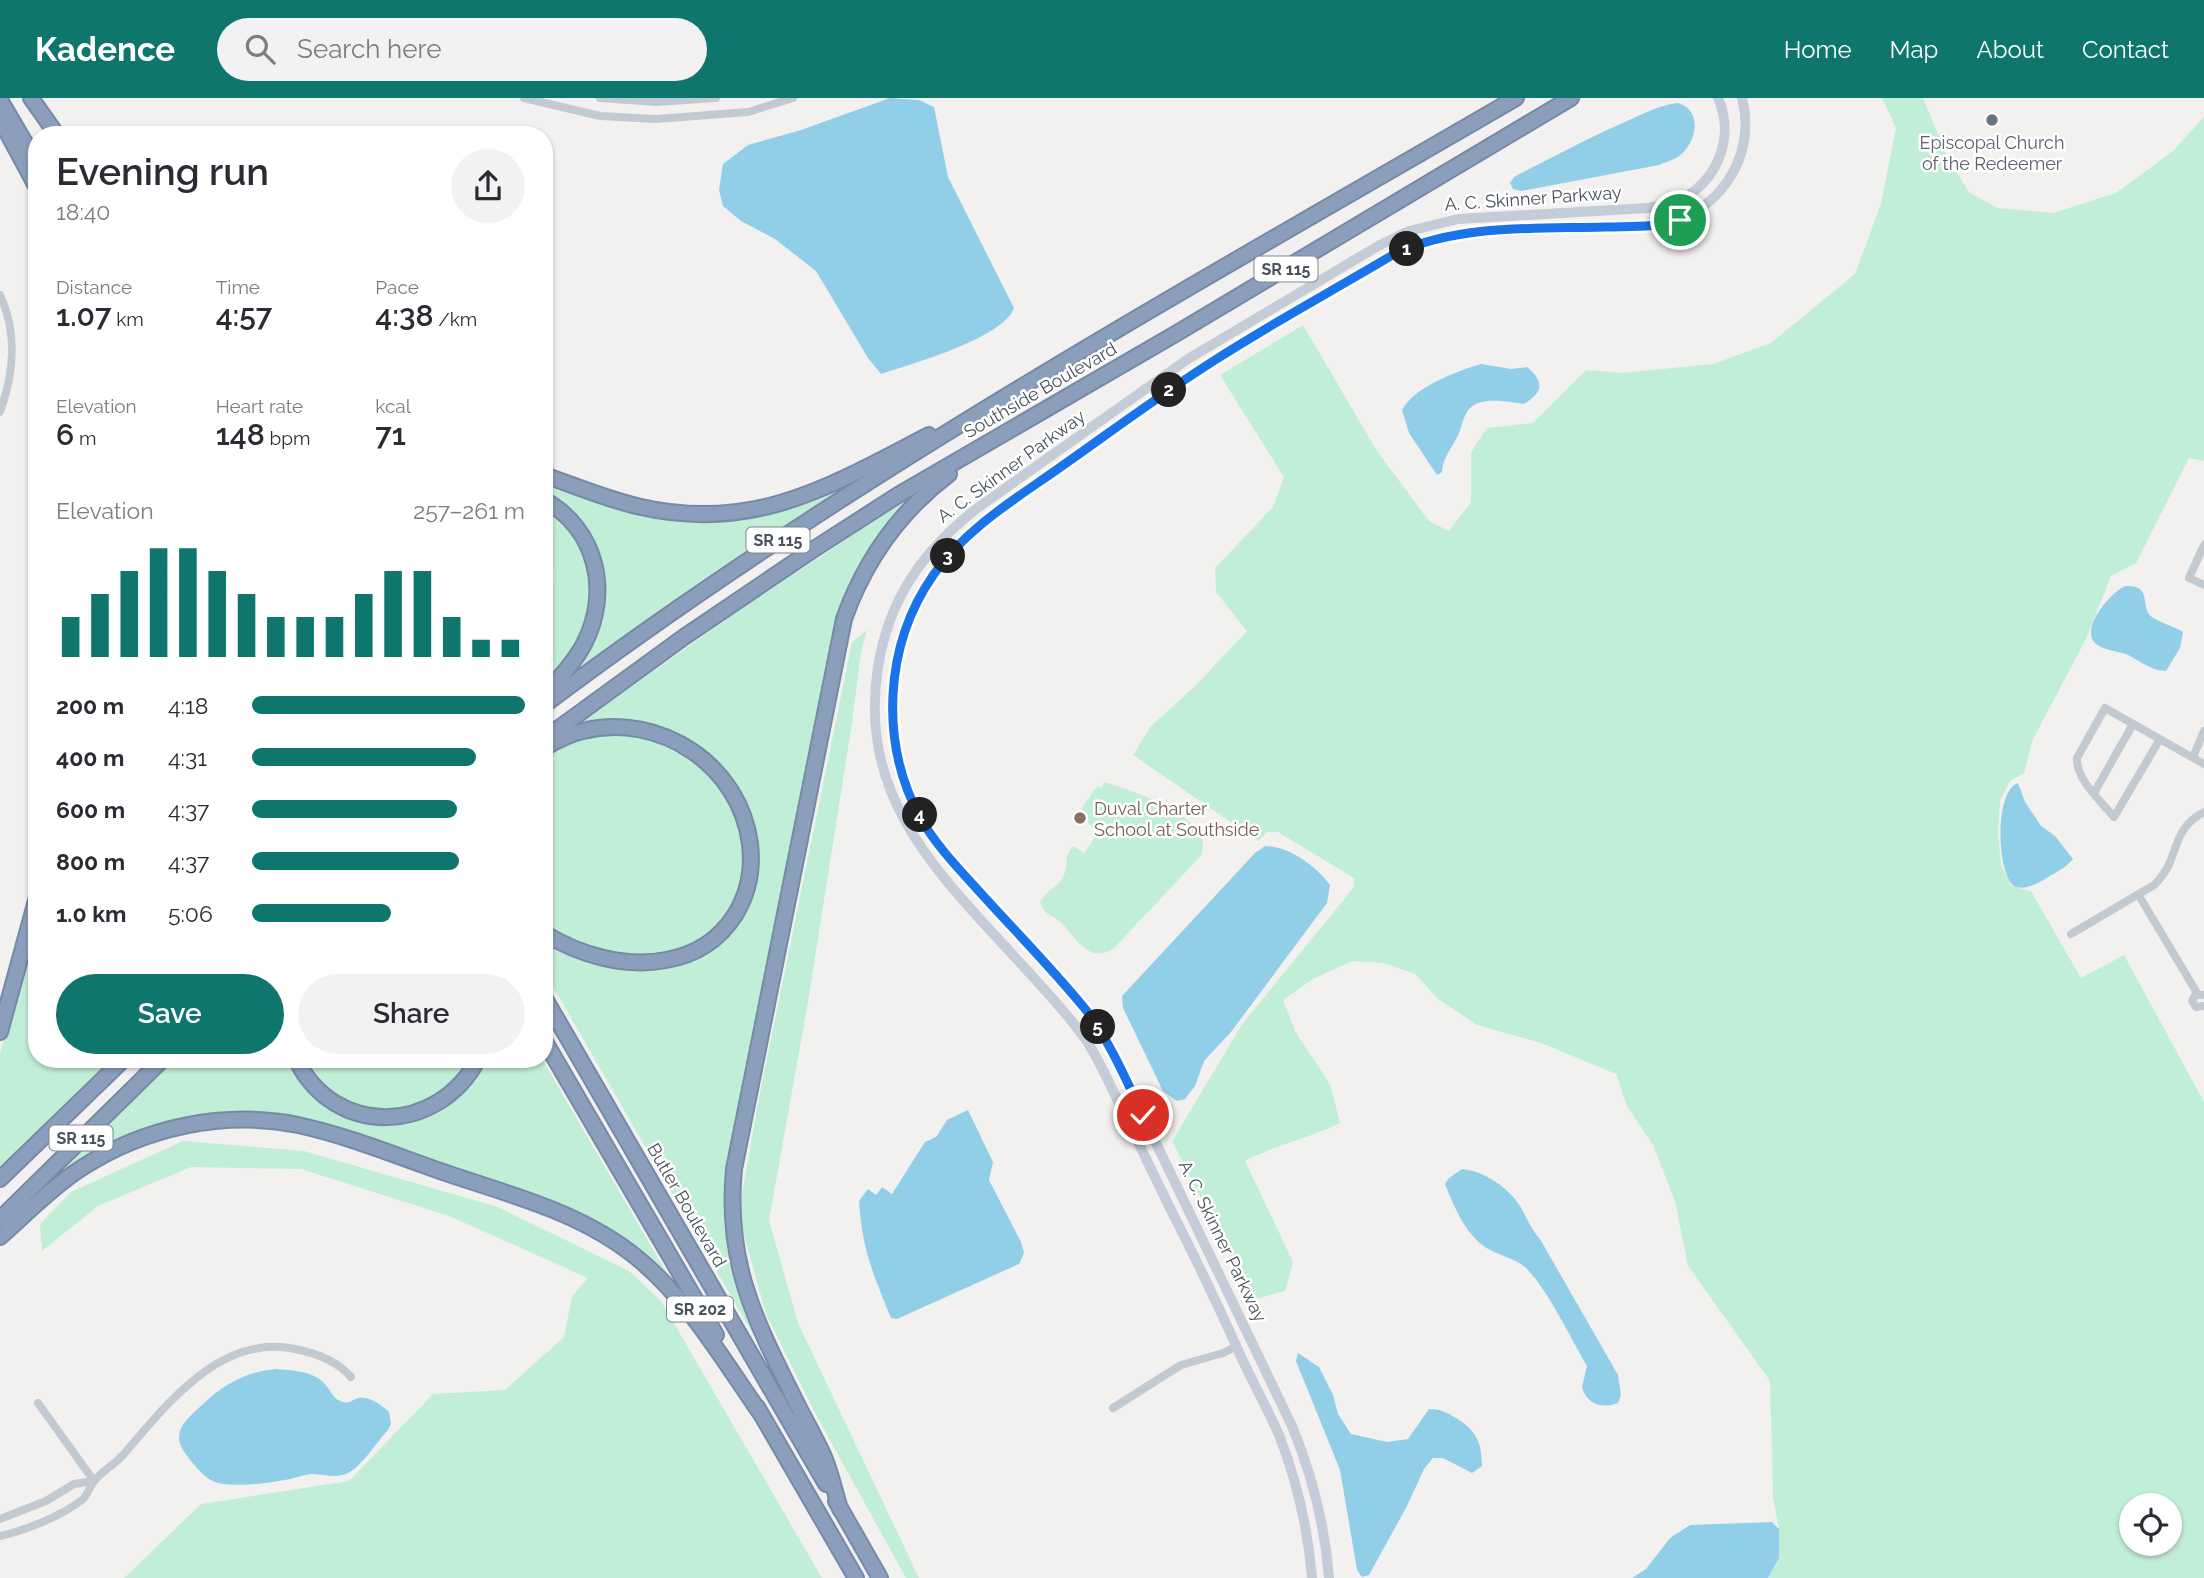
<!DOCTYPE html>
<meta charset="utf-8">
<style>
body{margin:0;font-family:Raleway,sans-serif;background:#f2f2f3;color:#2b2b33;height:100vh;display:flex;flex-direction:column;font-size:26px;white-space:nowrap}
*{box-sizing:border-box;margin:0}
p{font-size:23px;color:#7c7c81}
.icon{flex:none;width:38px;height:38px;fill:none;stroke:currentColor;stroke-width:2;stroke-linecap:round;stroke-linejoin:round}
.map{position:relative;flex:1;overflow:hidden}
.panel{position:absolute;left:28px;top:28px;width:525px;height:942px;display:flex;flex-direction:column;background:#fff;border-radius:28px;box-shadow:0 2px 5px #0004}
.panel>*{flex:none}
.controls{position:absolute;left:2119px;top:1395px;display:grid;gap:14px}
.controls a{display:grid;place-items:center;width:63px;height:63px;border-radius:50%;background:#fff;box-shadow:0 2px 5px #0004;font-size:35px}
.pin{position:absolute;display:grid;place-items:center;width:60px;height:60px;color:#fff;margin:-30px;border:4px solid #fff;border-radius:50%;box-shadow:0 2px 7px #0007}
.km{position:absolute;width:35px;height:35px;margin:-18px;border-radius:50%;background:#222;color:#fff;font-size:19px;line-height:35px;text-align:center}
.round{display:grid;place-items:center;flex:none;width:74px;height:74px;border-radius:37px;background:#f2f2f3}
.overview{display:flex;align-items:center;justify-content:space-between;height:119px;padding:0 28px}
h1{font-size:38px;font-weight:600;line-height:52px}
.stats{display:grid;grid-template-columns:repeat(3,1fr);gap:10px;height:119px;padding:7px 28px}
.stats div{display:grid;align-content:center}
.stats b{font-size:30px;font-weight:600}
.stats small{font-size:19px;font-weight:400}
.stats p{font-size:19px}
.chart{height:196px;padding:14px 28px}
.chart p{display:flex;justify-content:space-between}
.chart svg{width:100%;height:126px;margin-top:7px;stroke:#0f766e;stroke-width:6}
.button{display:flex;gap:14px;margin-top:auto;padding:14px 28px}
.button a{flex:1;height:80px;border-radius:42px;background:#0f766e;color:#fff;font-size:28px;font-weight:600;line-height:80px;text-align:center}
.button a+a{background:#f2f2f3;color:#2b2b33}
ul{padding:0 28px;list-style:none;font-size:23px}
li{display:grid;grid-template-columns:112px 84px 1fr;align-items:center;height:52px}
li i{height:18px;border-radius:9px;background:#0f766e}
header{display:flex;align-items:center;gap:42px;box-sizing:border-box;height:98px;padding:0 35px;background:#0f766e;color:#fff}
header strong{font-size:33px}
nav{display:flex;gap:38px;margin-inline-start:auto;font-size:24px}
.search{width:490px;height:63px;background:#f2f2f3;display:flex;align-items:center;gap:18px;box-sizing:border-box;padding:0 24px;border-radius:38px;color:#7c7c81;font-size:26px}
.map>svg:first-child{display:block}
</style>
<header>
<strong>Kadence</strong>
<div class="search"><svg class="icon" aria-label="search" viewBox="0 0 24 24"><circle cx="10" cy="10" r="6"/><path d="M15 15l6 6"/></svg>Search here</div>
<nav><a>Home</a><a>Map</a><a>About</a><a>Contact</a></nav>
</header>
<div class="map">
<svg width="2204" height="1480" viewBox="0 0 2204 1480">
<rect width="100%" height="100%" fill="#f3f1f0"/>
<path fill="#c1eed6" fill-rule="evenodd" d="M1882 0H1923L1950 65 1970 95 1998 110 2053 115 2116 95 2173 53 2204 19V363L2189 360 2136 465 2111 478 2086 541 2033 641 2024 675 2010 683 2000 703 1998 735 2001 767 2011 788 2031 793 2081 880 2124 857 2204 1004V1480H1768L1779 1460V1431L1773 1400 1770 1283 1688 1168 1675 1103 1653 1047 1627 1008 1616 976 1541 945 1477 927 1438 901 1415 876 1384 865 1352 863 1313 881 1283 902 1296 935 1330 986 1340 1025C1309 1040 1276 1047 1245 1063L1293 1164 1285 1193 1252 1202 1172 1043 1243 925 1354 789V780L1278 734H1267L1258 743 1133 657 1151 628 1195 588 1247 533 1216 494 1215 470 1273 409 1284 379 1220 277 1303 227 1377 353 1429 423 1449 433 1471 404V354L1487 330 1533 325 1586 272 1622 275 1713 266 1771 245 1855 176 1881 106 1896 30ZM2132 1407H2170V1446H2132Z
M544 381 701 419 857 381 711 476 575 572 588 551 599 464 544 397Z
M910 399 911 402 861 472 729 1121 764 1248 761 1250 544 873V844L581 859 653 868 728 834 754 744 703 655 683 640 660 630 576 628 743 510Z
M544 408 558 417 580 441 595 491 583 538 544 591V491L554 479 548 452 544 449Z
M867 532 861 554 852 625 807 910 769 1122 798 1225 919 1480H906L814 1313 766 1216 742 1130V1096L758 1005 852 544Z
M617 633 682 649 715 678 742 725 747 771 733 813 712 837 676 855 633 859 591 852 544 828V654L580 638Z
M1105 684C1130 692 1224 722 1199 760L1114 850C1091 867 1076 841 1062 825 1057 820 1048 818 1044 812 1042 810 1041 806 1040 804 1045 794 1059 788 1064 777 1070 763 1062 763 1073 748L1084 755 1099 733 1077 717 1097 688 1101 690Z
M37 819V961H111L0 1068V955Z
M176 961H290C306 978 332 1011 352 1022 360 1026 373 1027 383 1028 428 1030 467 1001 485 961H542L669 1179 638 1152 332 1032 193 1023 71 1074 38 1094Z
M301 961H470C443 1000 418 1016 369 1011 355 1009 339 1005 329 995 318 986 310 972 301 961Z
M183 1043 304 1053 498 1109 629 1173 661 1203 822 1480H124L201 1406 349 1383 433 1296 505 1292 564 1239 572 1198 588 1180 449 1118 301 1071 191 1069 98 1108 42 1153 40 1126 71 1094Z"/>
<path fill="#91cfe8" d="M890 0 919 2 934 9 948 79 1014 210C1004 240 911 266 881 276L868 260 816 173 775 141 741 123 723 108 719 92 723 66 748 47 801 32Z
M1678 5C1703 12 1697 45 1679 58 1674 62 1665 64 1659 67L1521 93 1513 91 1510 85 1514 79C1551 60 1588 40 1627 23 1643 16 1659 7 1678 5Z
M1481 266 1511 271 1527 269C1545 284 1543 294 1524 306 1508 304 1477 297 1467 314 1463 320 1462 328 1459 335 1453 349 1443 358 1442 374L1437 377 1409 335 1402 312C1414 289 1457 273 1481 266Z
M2125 488C2154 486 2139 510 2152 519 2160 525 2174 528 2183 534L2180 550 2166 573C2151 573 2139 562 2126 556 2116 553 2102 552 2095 545 2080 530 2111 494 2125 488Z
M2018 685 2025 704 2041 728 2055 738 2073 761C2067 769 2056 774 2047 780 2038 785 2026 792 2016 789 1997 783 1993 693 2018 685Z
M1265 748C1289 748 1316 768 1330 787L1327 805 1231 934 1204 963 1195 988 1185 1001 1177 1003 1163 993 1123 910 1122 898 1255 755Z
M968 1012 993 1064 989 1082 1021 1144 1024 1155 1019 1166 897 1221 891 1220C873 1176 862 1151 859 1103L868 1091 876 1097 882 1089 892 1096 925 1044 936 1039 947 1022Z
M1462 1071C1484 1073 1509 1090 1520 1108 1527 1120 1531 1131 1540 1141L1618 1277 1621 1297 1618 1305C1602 1311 1587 1307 1582 1289L1587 1268C1570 1239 1550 1196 1528 1172 1519 1162 1502 1158 1490 1152 1467 1140 1454 1109 1445 1086L1449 1080Z
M1298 1255 1319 1269 1333 1297 1338 1316 1351 1336 1387 1344 1408 1341 1429 1311C1440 1311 1446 1314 1456 1320 1476 1332 1482 1345 1482 1368L1472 1375 1443 1360H1433L1424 1371 1407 1408 1369 1477 1362 1479 1357 1472 1340 1372 1296 1263Z
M276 1271C291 1272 313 1273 324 1285 330 1291 333 1302 343 1304 350 1306 353 1301 359 1300 369 1298 382 1307 389 1314L391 1326 388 1332C376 1345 363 1367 348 1375 336 1381 323 1376 311 1376 302 1377 293 1381 285 1382 268 1385 231 1390 215 1384 204 1380 192 1365 185 1355 170 1334 186 1322 202 1307 224 1286 245 1274 276 1271Z
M1772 1424 1779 1431V1460L1768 1480H1632L1646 1471 1670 1440 1690 1427Z"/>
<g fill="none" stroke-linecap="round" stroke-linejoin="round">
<g stroke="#768aa8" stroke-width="18">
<path id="highway" d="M31 0 57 37
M0 2 37 65
M0 21 37 90
M544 377C576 388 608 402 641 409 755 435 832 387 929 337
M544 402C597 431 611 494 584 546 574 565 559 581 544 596
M544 607C850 377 1186 192 1516 0
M544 641 684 539 811 453 898 397 1177 235 1571 0
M544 650C556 643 569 636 583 633 660 614 740 667 750 746 753 771 748 796 735 817 719 842 695 857 666 862 625 870 579 857 544 835
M544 899 826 1386
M0 934 37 799
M544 942 716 1237
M296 961C334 1040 438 1037 478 961
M0 1081 124 961
M0 1121 163 961
M0 1139C26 1116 51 1090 80 1071 144 1029 224 1012 298 1027 349 1038 399 1059 449 1076 514 1098 582 1115 636 1159 688 1201 723 1262 761 1316
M757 1309 856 1480
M836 1403 880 1480
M840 1411C835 1394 831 1376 824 1359 816 1341 806 1324 797 1306 756 1224 725 1166 734 1071L844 521C865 462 899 414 949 376"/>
</g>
<path stroke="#c2c9d1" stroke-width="8" d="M524 0 600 18 656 21 748 14 793 0
M600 0 656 4 716 0
M0 197C18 236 14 275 0 314
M2204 447 2189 480 2204 487
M2160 641 2114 719C2101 703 2076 682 2077 660L2105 610 2204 666
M2193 659 2204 633
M2094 695 2133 626
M2138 796 2197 895
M2071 836 2154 787C2182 761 2168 733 2204 714
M2204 897H2195L2192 903 2196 909 2204 908
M38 1305 94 1383
M1113 1310 1181 1267 1223 1255 1237 1248
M0 1421 46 1403 74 1386 94 1383
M0 1438C24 1433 64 1417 83 1401 88 1396 90 1388 94 1383 102 1373 114 1367 122 1358 166 1308 219 1235 295 1251 316 1255 337 1263 351 1279"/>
<path stroke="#c4ccd8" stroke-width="10" d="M1312 1480C1308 1431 1297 1383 1279 1337 1267 1309 1251 1282 1239 1254 1217 1205 1194 1157 1170 1110 1153 1075 1136 1040 1119 1005 1109 985 1100 964 1088 945 1072 921 1052 900 1033 879 949 785 856 708 878 569 889 500 923 453 976 411L1188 261 1378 148 1409 133 1458 121 1648 110C1657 108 1666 108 1675 104 1716 88 1736 40 1718 0
M1329 1480C1325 1427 1312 1377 1292 1328L1107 943 1077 902 940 749C865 643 881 514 977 429L1191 277 1396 155 1427 142 1461 135 1655 128C1716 119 1758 61 1742 0"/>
<use href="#highway" stroke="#8b9fbc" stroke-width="14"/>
</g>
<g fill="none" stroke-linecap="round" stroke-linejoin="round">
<g stroke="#fff" stroke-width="14">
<path id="route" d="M1143 1017C1126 982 1110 944 1086 912 1052 870 1013 831 977 791 957 769 936 747 921 721 879 645 884 547 934 476 966 430 1017 400 1062 368 1113 332 1163 295 1215 262 1274 224 1336 191 1396 155 1461 126 1535 131 1605 129 1630 128 1656 130 1680 122"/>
</g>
<use href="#route" stroke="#1a73e8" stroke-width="9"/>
</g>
<circle fill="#6b7280" stroke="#fff" stroke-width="2.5" cx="1992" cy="22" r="7"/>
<circle fill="#8d6e63" stroke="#fff" stroke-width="2.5" cx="1080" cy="720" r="7"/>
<g text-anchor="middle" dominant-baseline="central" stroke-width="5" stroke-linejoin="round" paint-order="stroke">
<g fill="#fff" stroke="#80868e" stroke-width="2">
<rect x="1254.5" y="158.5" width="63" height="25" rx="5"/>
<rect x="746.5" y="429.5" width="63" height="25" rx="5"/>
<rect x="49.5" y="1027.5" width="63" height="25" rx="5"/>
<rect x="667" y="1198.5" width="66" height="25" rx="5"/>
</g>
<g font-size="16" font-weight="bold" fill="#49525d">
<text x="1286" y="171">SR 115</text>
<text x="778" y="442">SR 115</text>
<text x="81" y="1040">SR 115</text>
<text x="700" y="1211">SR 202</text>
</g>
<g font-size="18" fill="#5b616d" stroke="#fff">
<text x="1992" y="44">Episcopal Church<tspan x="1992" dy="21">of the Redeemer</tspan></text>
</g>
<g font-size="18" fill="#49525d" stroke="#fff">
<text transform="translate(1533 100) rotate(-4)">A. C. Skinner Parkway</text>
<text transform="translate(1040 292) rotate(-30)">Southside Boulevard</text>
<text transform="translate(1011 368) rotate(-36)">A. C. Skinner Parkway</text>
<text transform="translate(687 1107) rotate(60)">Butler Boulevard</text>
<text transform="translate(1223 1143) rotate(64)">A. C. Skinner Parkway</text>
</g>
<g font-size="18" fill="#785e54" stroke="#fff" text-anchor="start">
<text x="1094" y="710">Duval Charter<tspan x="1094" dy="21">School at Southside</tspan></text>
</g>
</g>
</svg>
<div class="controls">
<a><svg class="icon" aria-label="locate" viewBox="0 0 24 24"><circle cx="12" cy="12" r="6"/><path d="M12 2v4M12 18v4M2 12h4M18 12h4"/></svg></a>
</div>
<div class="pin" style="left:1680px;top:122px;background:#1e9e55"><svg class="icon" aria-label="arrive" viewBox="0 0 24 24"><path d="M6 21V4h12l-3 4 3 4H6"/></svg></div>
<div class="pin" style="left:1143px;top:1017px;background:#d93025"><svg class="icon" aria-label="check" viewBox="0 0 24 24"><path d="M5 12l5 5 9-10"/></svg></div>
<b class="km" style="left:1407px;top:151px">1</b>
<b class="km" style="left:1169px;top:292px">2</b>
<b class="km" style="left:948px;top:458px">3</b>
<b class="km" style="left:920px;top:717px">4</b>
<b class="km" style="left:1098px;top:929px">5</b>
<section class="panel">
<div class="overview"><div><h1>Evening run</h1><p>18:40</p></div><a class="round"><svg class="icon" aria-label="share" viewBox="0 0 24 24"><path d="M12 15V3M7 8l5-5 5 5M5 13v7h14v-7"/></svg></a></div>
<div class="stats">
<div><p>Distance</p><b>1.07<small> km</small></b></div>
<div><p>Time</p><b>4:57</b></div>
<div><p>Pace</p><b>4:38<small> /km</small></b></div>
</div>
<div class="stats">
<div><p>Elevation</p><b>6<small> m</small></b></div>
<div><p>Heart rate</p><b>148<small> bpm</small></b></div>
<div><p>kcal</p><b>71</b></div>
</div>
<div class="chart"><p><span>Elevation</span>257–261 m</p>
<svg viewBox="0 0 160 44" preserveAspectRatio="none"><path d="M5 44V30M15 44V22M25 44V14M35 44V6M45 44V6M55 44V14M65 44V22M75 44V30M85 44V30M95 44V30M105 44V22M115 44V14M125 44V14M135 44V30M145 44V38M155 44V38"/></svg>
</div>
<ul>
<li><b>200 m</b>4:18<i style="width:100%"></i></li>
<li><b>400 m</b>4:31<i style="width:82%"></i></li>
<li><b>600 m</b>4:37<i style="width:75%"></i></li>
<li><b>800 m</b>4:37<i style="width:76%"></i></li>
<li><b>1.0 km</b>5:06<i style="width:51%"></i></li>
</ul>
<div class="button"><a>Save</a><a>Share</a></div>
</section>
</div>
